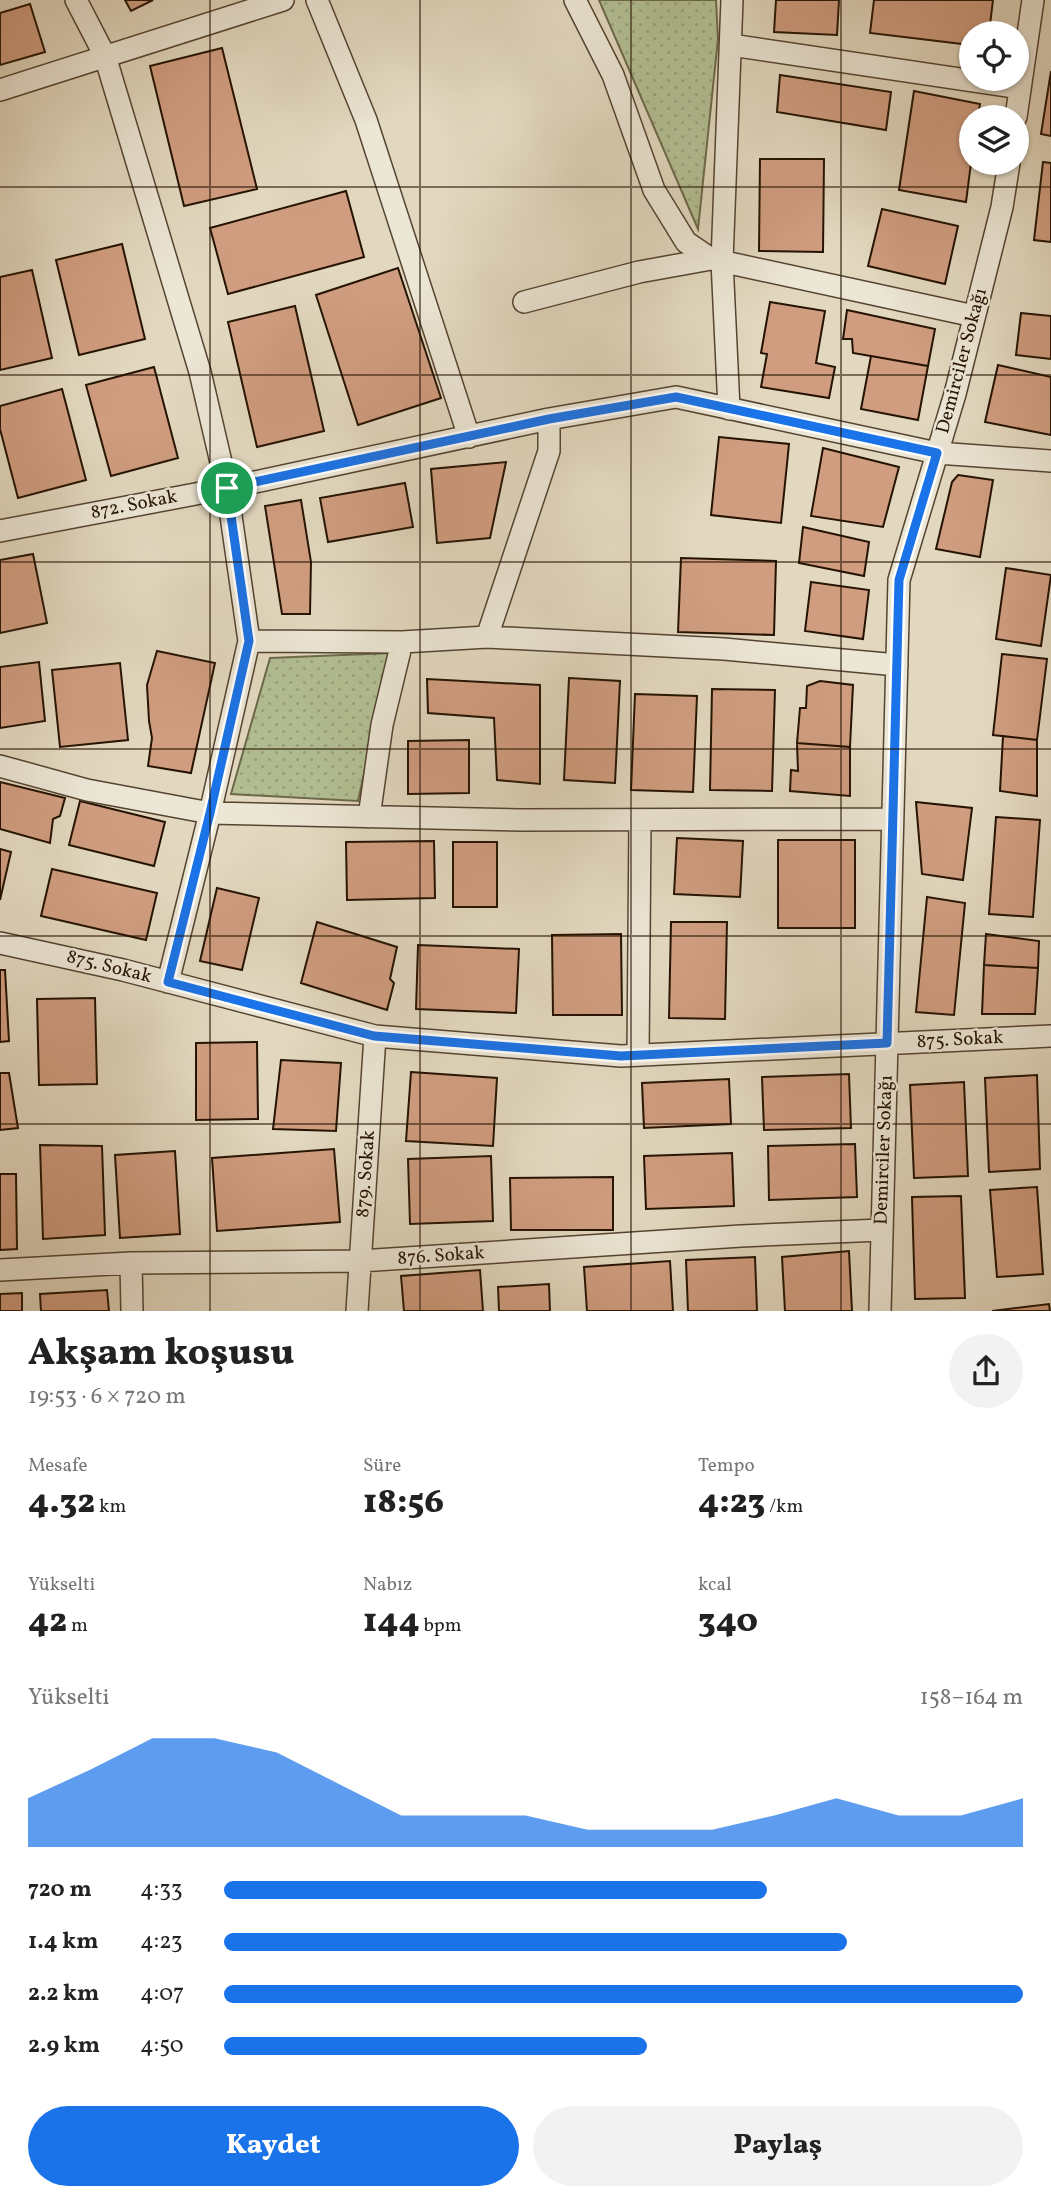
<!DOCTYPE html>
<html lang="tr">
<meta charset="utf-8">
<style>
body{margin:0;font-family:Vollkorn,serif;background:#f2f2f2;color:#222;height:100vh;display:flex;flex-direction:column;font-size:26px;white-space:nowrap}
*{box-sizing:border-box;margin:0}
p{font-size:23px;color:#767676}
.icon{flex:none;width:38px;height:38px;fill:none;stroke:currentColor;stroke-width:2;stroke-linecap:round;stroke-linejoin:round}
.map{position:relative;height:1311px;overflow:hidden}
.details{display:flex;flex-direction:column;background:#fff;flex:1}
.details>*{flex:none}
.fabs{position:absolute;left:959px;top:21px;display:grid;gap:14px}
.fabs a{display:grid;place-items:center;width:70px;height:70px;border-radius:50%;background:#fff;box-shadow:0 2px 5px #0004;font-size:35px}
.pin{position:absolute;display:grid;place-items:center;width:60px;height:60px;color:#fff;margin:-30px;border:4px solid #fff;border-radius:50%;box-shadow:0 2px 7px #0007}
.round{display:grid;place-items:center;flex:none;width:74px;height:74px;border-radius:37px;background:#f2f2f2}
.head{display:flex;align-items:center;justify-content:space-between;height:119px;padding:0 28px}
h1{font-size:38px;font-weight:800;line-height:52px}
.metrics{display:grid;grid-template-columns:repeat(3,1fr);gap:10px;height:119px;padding:7px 28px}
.metrics div{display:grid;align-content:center}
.metrics b{font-size:35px;font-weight:800}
.metrics small{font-size:19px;font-weight:400}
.metrics p{font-size:19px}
.chart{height:196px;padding:14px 28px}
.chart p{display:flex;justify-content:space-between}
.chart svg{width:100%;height:126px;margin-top:7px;fill:#1a73e8;opacity:.7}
.primary-button{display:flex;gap:14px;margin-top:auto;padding:14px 28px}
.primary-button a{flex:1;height:80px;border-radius:42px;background:#1a73e8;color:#fff;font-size:28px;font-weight:800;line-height:80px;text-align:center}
.primary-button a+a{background:#f2f2f2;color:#222}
ul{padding:0 28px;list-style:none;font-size:23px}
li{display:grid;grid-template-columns:112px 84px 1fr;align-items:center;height:52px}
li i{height:18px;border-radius:9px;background:#1a73e8}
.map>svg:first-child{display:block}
</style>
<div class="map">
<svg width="1051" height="1311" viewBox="0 0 1051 1311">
<defs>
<pattern id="park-dots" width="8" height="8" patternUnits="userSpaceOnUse" patternTransform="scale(1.75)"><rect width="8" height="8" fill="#b2bf93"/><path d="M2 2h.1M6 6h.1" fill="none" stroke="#99a37d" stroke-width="1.8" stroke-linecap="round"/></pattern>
</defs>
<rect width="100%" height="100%" fill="#e2d8bf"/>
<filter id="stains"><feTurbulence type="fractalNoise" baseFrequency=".00286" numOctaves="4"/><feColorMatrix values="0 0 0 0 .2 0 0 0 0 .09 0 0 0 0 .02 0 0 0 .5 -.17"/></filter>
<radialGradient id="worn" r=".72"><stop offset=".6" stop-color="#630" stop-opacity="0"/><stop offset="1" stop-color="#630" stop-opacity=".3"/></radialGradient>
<path fill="url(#park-dots)" stroke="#6c694a" stroke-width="2" d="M599 0H716L718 39 698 229Z
M391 653 358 801 231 794 270 658Z"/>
<path fill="#d09d80" stroke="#251302" stroke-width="2" d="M125 0H153L131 11Z
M776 0H839L837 35 774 32Z
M874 0H993L989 33H971V45L870 33Z
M30 4 45 52 0 65V13Z
M222 48 257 189 184 206 150 66Z
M1051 71V136L1041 134Z
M780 75 891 92 886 130 777 112Z
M914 91 980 104 978 117H971V163L966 202 899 190Z
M760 159H824L823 252 759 251Z
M1043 162 1051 163V242L1034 240Z
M346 191 364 257 228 294 210 228Z
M882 209 958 226 945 284 868 266Z
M122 244 145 339 79 355 56 260Z
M398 268 441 398 358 425 316 295Z
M32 270 52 358 0 370V277Z
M770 302 825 311 816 363 835 367 829 398 761 387 767 354 761 353Z
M295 306 324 431 257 447 228 322Z
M847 310 935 329 928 366 853 353 852 339H843Z
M1021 313 1051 316V359L1016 355Z
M871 356 928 366 918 420 861 409Z
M998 365 1051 377V435L985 422Z
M154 367 178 458 111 476 86 385Z
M62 389 86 480 18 498 0 429V406Z
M719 437 789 444 781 523 711 515Z
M823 448 899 467 883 527 811 516Z
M506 462 490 538 437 543 431 469Z
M958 475 993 480 980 557 936 549 952 482Z
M405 483 413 527 328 542 320 498Z
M301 500 311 562 310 614H282L265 506Z
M803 527 869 542 864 576 799 563Z
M33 554 47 623 0 633V560Z
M681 558 776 561 774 635 678 632Z
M1006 568 1051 575 1041 646 996 639Z
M811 582 869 590 863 639 805 631Z
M157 651 215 663 191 773 148 766 152 738 149 721 147 685Z
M1002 654 1047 659 1037 740 993 735Z
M39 662 45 721 0 728V667Z
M120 663 128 740 60 747 52 670Z
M569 678 620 681 615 783 564 780Z
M427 679 540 685V784L497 780 494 718 428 713Z
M820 681 853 685 850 747 797 743 800 708H806L807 686Z
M712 689 775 690 772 791 710 790Z
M635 694 697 696 693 792 631 790Z
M1003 736 1037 740V796L1000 791Z
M469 740V793L408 794V741Z
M797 743 850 747V796L790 791 791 770 798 771Z
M0 782 65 798 60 816 53 819 50 843 0 829Z
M80 801 165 822 154 866 69 845Z
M916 802 972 808 963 880 922 874Z
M996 817 1040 820 1033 917 989 914Z
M677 838 743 841 740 897 674 894Z
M778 840H855V928H778Z
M434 841 435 898 347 900 346 842Z
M453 842H497V907H453Z
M0 849 11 852 0 900Z
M52 869 157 893 146 940 41 916Z
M217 888 259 898 242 970 200 961Z
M927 897 965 903 954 1015 916 1012Z
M317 922 397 947 390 979 394 983 387 1010 301 983Z
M671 922H727L725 1019 669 1018Z
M621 934 622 1015H553L552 935Z
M986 934 1039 941 1038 968 984 965Z
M418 945 519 949 516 1013 416 1009Z
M984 965 1038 968 1035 1014H982Z
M0 970H5L9 1041 0 1042Z
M95 998 97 1084 39 1085 37 999Z
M257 1042 258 1119 196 1120V1043Z
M281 1060 341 1063 336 1131 273 1129Z
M411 1072 497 1078 493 1146 406 1141Z
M0 1073H9L18 1128 0 1130Z
M849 1074 851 1128 764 1130 762 1077Z
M1037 1075 1040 1169 989 1172 985 1078Z
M729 1079 731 1124 644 1128 642 1083Z
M964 1082 968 1176 914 1178 910 1085Z
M855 1144 857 1197 769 1200 768 1146Z
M40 1145 102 1146 105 1235 43 1239Z
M334 1149 340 1222 217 1231 212 1158Z
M175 1151 180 1234 120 1238 115 1155Z
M732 1153 734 1206 646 1209 644 1156Z
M491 1156 493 1221 410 1224 408 1159Z
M0 1174H16L17 1249 0 1250Z
M613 1177V1230H511L510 1178Z
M1037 1187 1043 1274 997 1277 990 1190Z
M961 1196 965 1298 915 1299 912 1197Z
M849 1251 852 1311H785L782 1257Z
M755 1257 757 1311H688L686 1260Z
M670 1261 673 1311H587L584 1267Z
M480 1270 483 1311H404L401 1276Z
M549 1284 550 1311H499L498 1287Z
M107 1290 109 1311H41L40 1294Z
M22 1293V1311H0V1294Z
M1049 1304 1050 1311H992Z"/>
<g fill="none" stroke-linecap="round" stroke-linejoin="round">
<g stroke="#544431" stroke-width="24">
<path id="street" d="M76 0 105 56 200 372 227 488 249 641 210 813 168 982
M317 0 366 120 469 437
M575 0 613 75 654 190 686 242 711 259
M731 45 1020 88
M0 90 283 0
M1016 117 1033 0
M524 302 639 272 711 259 974 316
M729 409 722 261 732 0
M0 531 227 488 549 419 676 397 937 453 1051 461
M487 637 549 451V419
M249 641 402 642 487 637 724 649 897 665
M0 766 87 790 210 813 521 820 892 819
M369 817 382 725 402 642
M0 943 123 970 375 1036 621 1056 1051 1036
M638 1055 640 820
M131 1263 132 1311
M0 1270 131 1263 360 1261 741 1236 881 1230
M357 1311 375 1036
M880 1311 899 580 955 394 1002 207 1009 163"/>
</g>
<use href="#street" stroke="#ece6d5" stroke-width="21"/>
</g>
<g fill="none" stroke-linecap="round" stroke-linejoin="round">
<g stroke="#fff" stroke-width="14">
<path id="route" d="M676 397 937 453 899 580 887 1043 621 1056 374 1036 168 982 210 813 249 641 227 488 549 419Z"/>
</g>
<use href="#route" stroke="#1a73e8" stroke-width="9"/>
</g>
<path fill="none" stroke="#251302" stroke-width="2" stroke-opacity="0.55" d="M210 0V1311M420 0V1311M631 0V1311M841 0V1311M0 187H1051M0 375H1051M0 562H1051M0 749H1051M0 936H1051M0 1124H1051"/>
<g text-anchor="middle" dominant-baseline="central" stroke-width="5" stroke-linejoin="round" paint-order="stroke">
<g font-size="19" fill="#251302" stroke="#ece6d5">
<text transform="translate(962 361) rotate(-75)">Demirciler Sokağı</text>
<text transform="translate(134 505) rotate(-11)">872. Sokak</text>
<text transform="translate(109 967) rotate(14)">875. Sokak</text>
<text transform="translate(960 1040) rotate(-3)">875. Sokak</text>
<text transform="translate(884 1150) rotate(-88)">Demirciler Sokağı</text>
<text transform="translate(366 1174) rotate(-86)">879. Sokak</text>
<text transform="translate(441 1256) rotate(-4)">876. Sokak</text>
</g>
</g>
<rect width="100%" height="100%" filter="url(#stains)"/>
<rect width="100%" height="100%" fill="url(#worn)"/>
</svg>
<div class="fabs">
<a><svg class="icon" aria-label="locate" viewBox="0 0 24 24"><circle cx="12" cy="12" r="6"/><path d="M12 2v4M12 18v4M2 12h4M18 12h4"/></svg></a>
<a><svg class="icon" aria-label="layers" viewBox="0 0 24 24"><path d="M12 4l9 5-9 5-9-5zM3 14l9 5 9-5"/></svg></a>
</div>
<div class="pin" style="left:227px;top:488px;background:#1e9e55"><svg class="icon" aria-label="arrive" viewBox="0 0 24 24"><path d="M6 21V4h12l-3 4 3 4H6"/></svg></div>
</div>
<section class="details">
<div class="head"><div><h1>Akşam koşusu</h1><p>19:53 · 6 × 720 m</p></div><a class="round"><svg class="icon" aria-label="share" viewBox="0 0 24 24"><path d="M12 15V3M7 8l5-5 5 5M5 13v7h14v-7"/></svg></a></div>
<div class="metrics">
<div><p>Mesafe</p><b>4.32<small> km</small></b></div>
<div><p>Süre</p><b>18:56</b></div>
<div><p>Tempo</p><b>4:23<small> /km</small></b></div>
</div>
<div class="metrics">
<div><p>Yükselti</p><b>42<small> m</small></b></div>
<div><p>Nabız</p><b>144<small> bpm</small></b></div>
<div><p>kcal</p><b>340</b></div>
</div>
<div class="chart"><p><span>Yükselti</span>158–164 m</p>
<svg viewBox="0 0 160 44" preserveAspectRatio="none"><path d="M0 44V27L10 17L20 6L30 6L40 11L50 22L60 33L70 33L80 33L90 38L100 38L110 38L120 33L130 27L140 33L150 33L160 27V44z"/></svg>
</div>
<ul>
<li><b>720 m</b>4:33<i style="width:68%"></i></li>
<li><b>1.4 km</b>4:23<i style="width:78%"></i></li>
<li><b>2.2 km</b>4:07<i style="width:100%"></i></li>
<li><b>2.9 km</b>4:50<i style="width:53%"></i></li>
</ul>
<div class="primary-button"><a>Kaydet</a><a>Paylaş</a></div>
</section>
